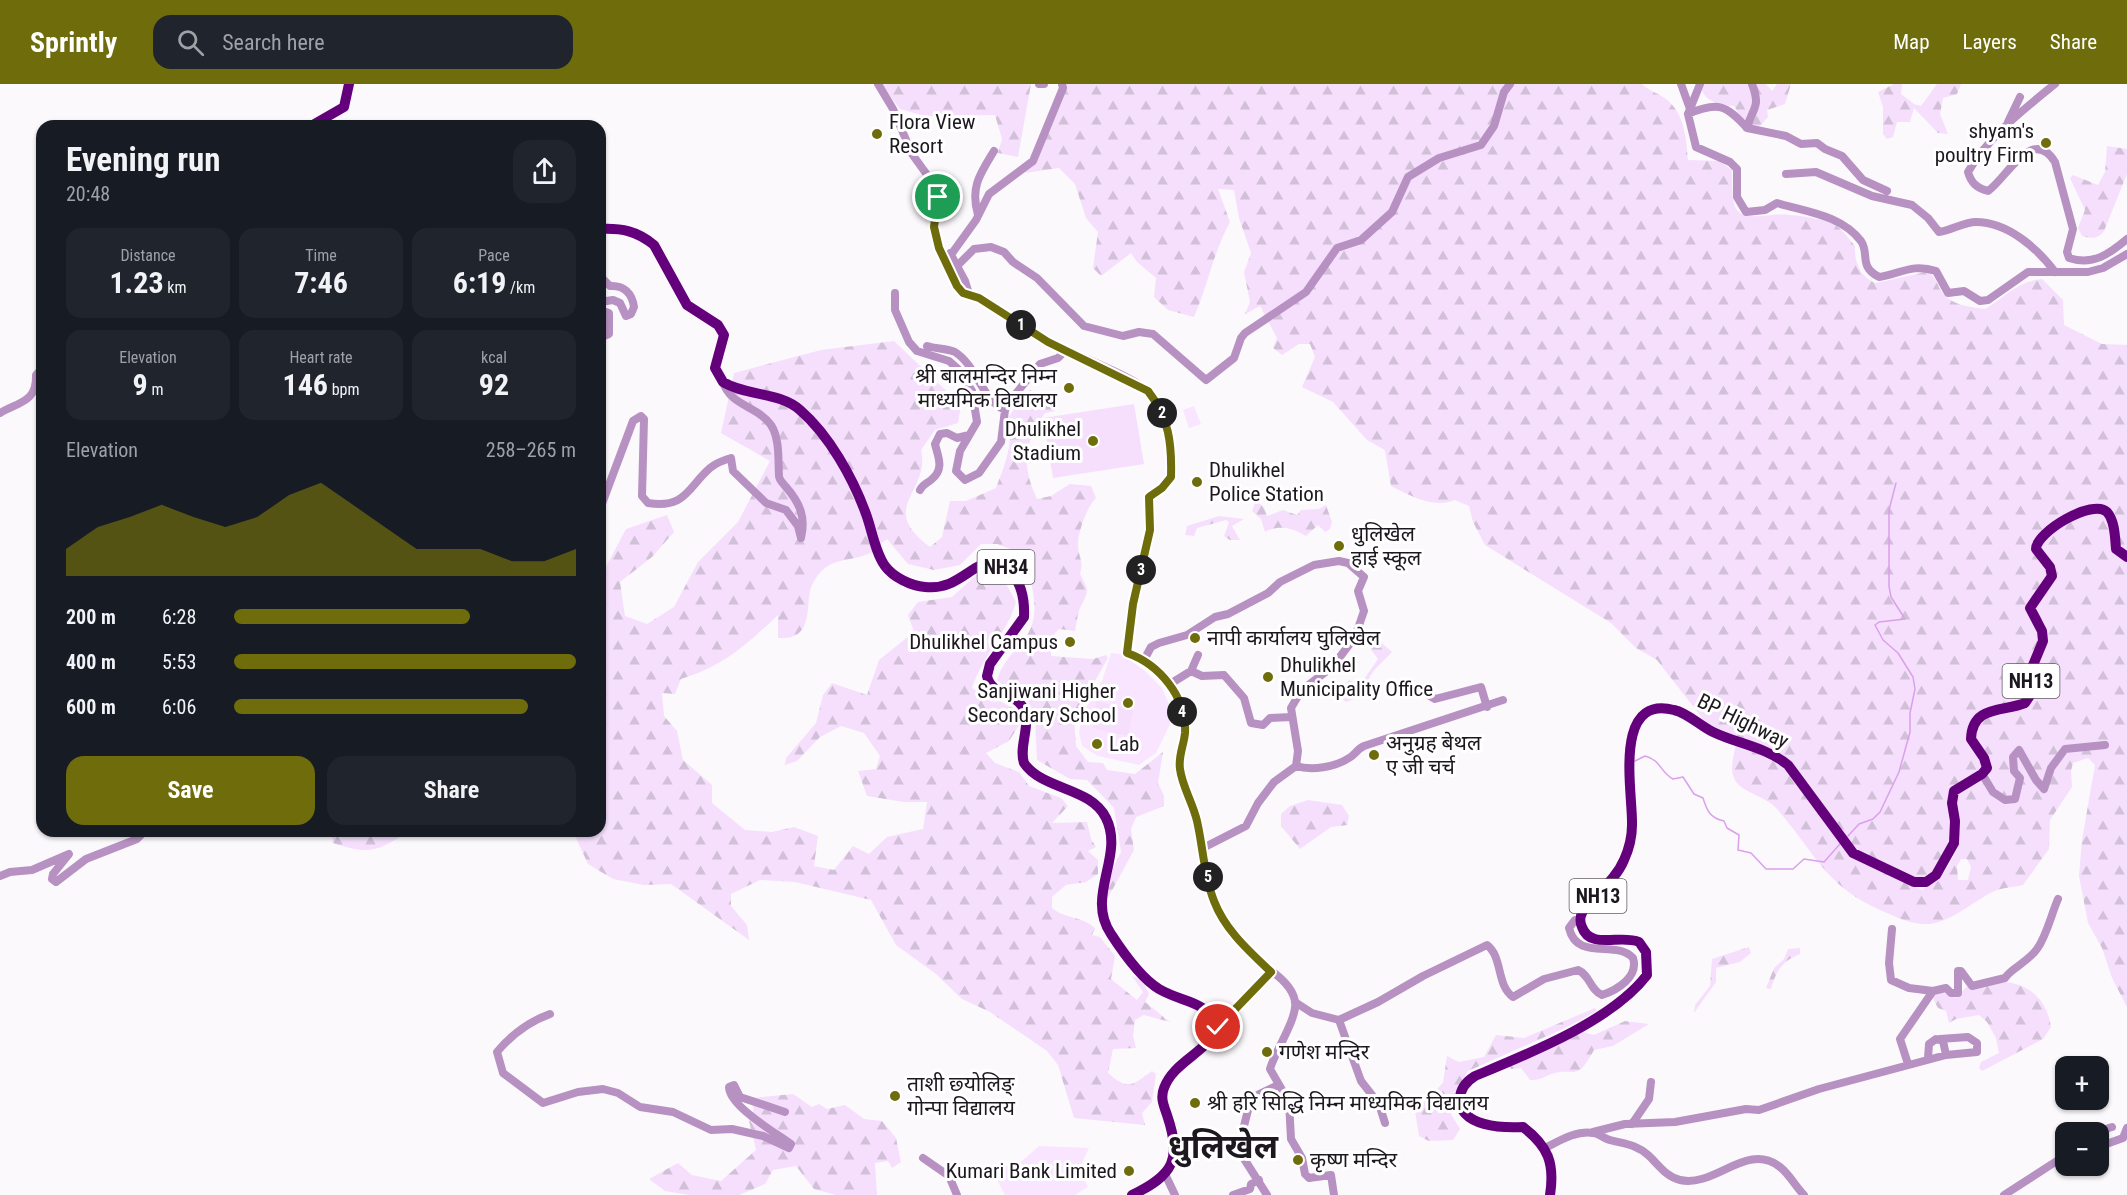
<!DOCTYPE html>
<meta charset="utf-8">
<style>
body{margin:0;font-family:"Roboto Condensed","Noto Sans Devanagari",sans-serif;background:#20242c;color:#f1f3f6;height:100vh;display:flex;flex-direction:column;font-size:22px;white-space:nowrap}
*{box-sizing:border-box;margin:0}
p{font-size:20px;color:#9ea1a6}
.icon{flex:none;width:33px;height:33px;fill:none;stroke:currentColor;stroke-width:2;stroke-linecap:round;stroke-linejoin:round}
.map{position:relative;flex:1;overflow:hidden}
.drawer{position:absolute;left:36px;top:36px;width:570px;height:717px;display:flex;flex-direction:column;background:#171b24;border-radius:18px;box-shadow:0 2px 4px #0004}
.drawer>*{flex:none}
.fabs{position:absolute;left:2055px;top:972px;display:grid;gap:12px}
.fabs a{display:grid;place-items:center;width:54px;height:54px;border-radius:12px;background:#171b24;box-shadow:0 2px 4px #0004;font-size:30px}
.pin{position:absolute;display:grid;place-items:center;width:51px;height:51px;color:#fff;margin:-26px;border:3px solid #fff;border-radius:50%;box-shadow:0 2px 6px #0007}
.km{position:absolute;width:30px;height:30px;margin:-15px;border-radius:50%;background:#222;color:#fff;font-size:16px;line-height:30px;text-align:center}
.round{display:grid;place-items:center;flex:none;width:63px;height:63px;border-radius:18px;background:#20242c}
.summary{display:flex;align-items:center;justify-content:space-between;height:102px;padding:0 30px}
h1{font-size:33px;font-weight:700;line-height:45px}
.figures{display:grid;grid-template-columns:repeat(3,1fr);gap:9px;height:102px;padding:6px 30px}
.figures div{display:grid;align-content:center;border-radius:15px;background:#20242c;text-align:center}
.figures b{font-size:30px;font-weight:700}
.figures small{font-size:16px;font-weight:400}
.figures p{font-size:16px}
.chart{height:168px;padding:12px 30px}
.chart p{display:flex;justify-content:space-between}
.chart svg{width:100%;height:108px;margin-top:6px;fill:#6f6c0c;opacity:.7}
.button{display:flex;gap:12px;margin-top:auto;padding:12px 30px}
.button a{flex:1;height:69px;border-radius:18px;background:#6f6c0c;color:#fff;font-size:24px;font-weight:700;line-height:69px;text-align:center}
.button a+a{background:#20242c;color:#f1f3f6}
ul{padding:0 30px;list-style:none;font-size:20px}
li{display:grid;grid-template-columns:96px 72px 1fr;align-items:center;height:45px}
li i{height:15px;border-radius:8px;background:#6f6c0c}
header{display:flex;align-items:center;gap:36px;box-sizing:border-box;height:84px;padding:0 30px;background:#6f6c0c;color:#fff}
header strong{font-size:28px}
nav{display:flex;gap:33px;margin-inline-start:auto;font-size:21px}
.search{width:420px;height:54px;background:#20242c;display:flex;align-items:center;gap:15px;box-sizing:border-box;padding:0 21px;border-radius:18px;color:#9ea1a6;font-size:22px}
.map>svg:first-child{display:block}
</style>
<header>
<strong>Sprintly</strong>
<div class="search"><svg class="icon" aria-label="search" viewBox="0 0 24 24"><circle cx="10" cy="10" r="6"/><path d="M15 15l6 6"/></svg>Search here</div>
<nav><a>Map</a><a>Layers</a><a>Share</a></nav>
</header>
<div class="map">
<svg width="2127" height="1111" viewBox="0 0 2127 1111">
<defs>
<pattern id="forest-firs" width="22" height="20" patternUnits="userSpaceOnUse" patternTransform="scale(1.5)"><rect width="22" height="20" fill="#f5dffc"/><path d="M5 1l3.5 6h-7zM16 11l3.5 6h-7z" fill="#d2bfd8"/></pattern>
</defs>
<rect width="100%" height="100%" fill="#fcf9fd"/>
<path fill="#f9e5ff" d="M1194 322 1201 340 1189 344 1183 326Z
M1111 569 1121 570 1145 587 1162 604 1174 632 1156 669 1139 681 1098 672 1082 662 1079 649 1082 630 1102 597Z
M1039 1062 1089 1064 1079 1085 1088 1103 1075 1111H1005L998 1098 999 1082H1016Z"/>
<path fill="url(#forest-firs)" fill-rule="evenodd" d="M881 0H1031L1018 73 998 69 1002 55 995 31 925 32 900 25Z
M1065 0H1642C1649 7 1658 9 1666 15 1685 30 1686 54 1688 76L1719 77 1732 86C1733 125 1729 136 1772 131 1786 129 1819 134 1832 139 1841 143 1849 155 1855 162 1854 177 1860 194 1876 199L1926 188C1938 193 1937 203 1944 211 1955 222 1971 223 1985 225 2005 213 2018 197 2042 195L2063 216 2064 241 2102 260 2127 261V923L2112 894 2102 864 2088 839 2079 792 2082 756 2095 681 2088 674 2073 679 2071 687 2072 703 2050 736 2049 765 2023 801C2013 803 2001 804 1992 808 1971 819 1947 842 1922 840 1910 839 1898 834 1887 829 1824 803 1817 770 1776 724 1765 712 1741 708 1735 696 1729 686 1734 670 1736 660L1777 676 1786 683 1851 769 1922 806C1943 794 1950 781 1959 760L1936 785 1919 796 1855 766 1789 678 1706 639 1657 576 1636 564 1611 539 1485 461 1473 438 1469 422 1455 416C1434 425 1411 412 1391 402L1385 366 1367 356 1333 318 1302 303 1315 273 1310 260H1299L1282 271 1273 264 1277 254 1260 222 1245 230 1250 218 1244 188 1251 169 1239 134 1234 106 1218 105 1230 138C1213 169 1208 201 1194 233L1168 226 1154 213 1156 194 1137 178 1131 169 1101 192 1093 184 1098 148 1086 134 1075 100 1059 84 1025 89 1043 57ZM1961 775H1967L1971 783 1968 796H1958L1957 782Z
M1700 0H1766L1772 7 1777 0H1791L1785 20 1767 26 1768 33 1759 43 1754 44 1740 32 1734 22C1718 21 1703 17 1700 0Z
M1894 0H1902L1901 10 1914 20 1921 22 1937 0H1961L1957 10 1943 14 1940 30 1948 50 1938 49 1914 24 1910 38H1897L1893 53 1887 55 1883 50V23L1878 8Z
M2107 62 2127 65V90L2104 147C2098 155 2092 155 2082 152L2078 144 2085 126 2070 94 2073 91 2098 101 2105 88Z
M894 257 961 321 958 339 935 346 921 366C931 409 876 423 930 463L942 453 950 417H966L996 404C1005 380 1014 360 1008 334L1025 309 1031 306 1036 318 1050 321 1055 327 1045 329C1024 359 1021 381 1037 415L1051 412 1070 400 1091 402 1096 414C1087 422 1077 451 1078 462 1079 475 1084 476 1080 490 1089 507 1089 506 1081 522 1077 529 1077 539 1075 547L1059 545 1051 553V572L1093 575 1106 571 1108 574 1074 634 1076 662 1088 678 1103 679 1107 686 1135 690 1163 668 1158 699 1164 712V722L1136 733 1131 745 1134 766 1109 812 1105 819 1107 796 1121 768 1114 724 1087 696 1070 695 1037 676 1035 635 1027 614 1014 611 997 596C1002 578 1015 568 1026 553 1043 529 1030 495 1024 470L997 460H981L960 481 934 486 908 480 887 455C881 459 875 467 868 470 846 479 828 472 813 499 803 516 818 557 778 554V531C746 561 724 582 681 595L675 610 662 609 664 632 677 647 683 676 712 701V719L745 746 772 748 794 743 818 752 814 782 834 786 853 762 869 770 887 753 923 745 927 718H904L867 712 858 687 876 685 880 672 864 649 841 642 820 653 797 677 785 681 786 674 816 639 823 611 832 599 867 611 879 576 914 548 908 531 918 518 952 513 984 484 1000 489 1016 518C1007 549 982 573 972 604L992 618 1000 617 1014 625 1021 638 1009 657 986 669 995 679 1019 688 1029 702 1061 714 1068 722 1052 739 1087 738 1091 755 1096 763 1088 767 1098 776V790L1086 798 1066 801 1052 813V824C1065 835 1082 832 1095 844L1092 851 1100 853 1115 872 1111 895 1137 916 1143 908 1132 892 1143 897 1149 910 1145 918 1170 938 1144 931 1135 936 1133 952 1136 964 1113 965 1108 989C1129 1007 1131 1002 1152 987L1156 990 1152 1018 1142 1029 1145 1041 1074 1034 1058 981 1047 967 990 928 962 915 936 890 896 861 871 816 795 798 760 796 731 810V822L747 841 749 856 671 800 644 801 613 795 588 780 576 754 568 747H600V494L626 445 667 431 674 448 652 473 620 498 625 532 647 540 674 523 698 478 738 438 770 377 721 349 734 289 821 266Z
M1256 417 1264 423 1267 432 1283 426 1297 431 1301 426 1319 425 1326 421 1332 438 1330 445 1325 448 1318 441 1306 452C1293 444 1279 440 1265 448L1261 435 1252 427Z
M1219 432 1244 435 1232 442 1240 456H1230L1224 452 1229 438 1226 436 1197 444 1194 452 1185 451 1187 442Z
M1367 551 1375 553 1392 568C1385 576 1373 585 1369 595 1361 611 1365 611 1346 618L1335 609 1349 596 1360 601 1378 575 1369 563 1372 559Z
M1308 716 1342 721 1349 732 1347 741 1331 743 1300 765 1281 742V730L1290 722Z
M331 747H409C377 768 369 771 333 759Z
M1749 863 1751 869 1740 878 1716 884V898L1694 929 1695 921 1710 902 1712 875Z
M1800 864V870C1782 877 1776 887 1771 905L1766 904 1774 884 1784 875 1788 865Z
M1999 898C2027 897 2047 915 2051 943L2043 955 1982 987 1979 984 1981 978 1999 969 1996 954 1987 938 1979 931 1956 935 1949 939 1946 927 1938 924 1933 915 1935 909 1941 908 1956 914 1966 903Z
M1595 924 1597 927 1565 944 1468 987 1451 1019V1030L1460 1045 1453 1056 1429 1057 1419 1052 1415 1027 1443 999 1447 972 1459 978 1484 973 1496 951 1524 954Z
M1625 937 1649 940 1613 962 1594 966C1575 1001 1575 981 1549 991 1542 994 1539 996 1530 996L1521 984 1511 985 1509 981 1579 947 1594 951Z
M793 1010 812 1023 819 1020 827 1025 845 1021 864 1035 882 1037 896 1054 901 1078 892 1084 888 1077 875 1079 877 1111H836L814 1105 796 1082 773 1086 765 1100 739 1111H689L665 1107 649 1095 678 1079 692 1091 721 1097 756 1066 749 1037 754 1025 750 1014Z"/>
<path fill="#f5dffc" d="M1134 320 1144 380 1053 394 1043 334Z
M1096 617 1133 626 1128 652 1093 644Z"/>
<g fill="none" stroke-linecap="round" stroke-linejoin="round">
<path stroke="#daa0eb" stroke-width="1.5" d="M1635 677 1645 672C1661 676 1660 688 1673 695L1683 693 1694 710 1703 714C1707 727 1710 734 1724 737L1727 744 1739 751 1738 766 1751 769 1766 785H1793L1804 775 1824 778 1840 760
M1848 752 1859 740 1873 735 1880 728 1899 688 1910 648V629L1915 605 1913 593 1898 569 1883 556 1875 541 1879 538 1905 535 1891 513 1889 502V426L1896 399"/>
<path stroke="#b791c2" stroke-width="8" d="M878 0 893 25 912 70 933 99 938 113 934 143 945 179
M1039 0H1044
M1062 0 1063 4 1033 77 989 110 976 136 945 179 962 209C995 217 1020 243 1049 258 1075 271 1128 290 1148 307 1172 328 1172 364 1171 393L1163 404 1149 413 1150 446 1133 520 1127 569C1159 580 1186 613 1185 648 1185 660 1178 672 1180 684 1182 701 1192 718 1197 736 1204 764 1204 797 1217 824 1226 843 1240 860 1256 874 1269 887 1291 897 1295 917 1298 934 1275 967 1270 985L1289 1018 1291 1055 1302 1074 1305 1090 1309 1094 1331 1091 1334 1111
M1681 0 1690 25
M1700 0 1688 30 1696 63 1730 78 1737 85V113L1746 128 1765 126 1777 119C1807 128 1841 131 1861 157 1870 170 1858 182 1879 193 1900 190 1912 179 1936 187L1948 209 1964 207 1980 217 1988 216 2028 188H2088L2103 184 2127 170
M2055 0C2024 25 1988 53 1968 88 1971 99 1977 104 1988 107 2007 94 2032 41 2055 78L2073 145 2067 168 2069 174C2093 182 2109 170 2127 155
M1688 30C1718 17 1726 21 1747 44L1786 52 1801 60 1817 59 1825 65 1842 72 1863 96 1887 107
M2008 38 2020 13
M1747 44C1753 22 1761 24 1752 0
M1786 90 1816 88 1872 112 1912 121 1928 134 1939 148C1952 146 1964 138 1976 138 2008 138 2038 165 2055 188
M978 131C970 103 980 90 994 67
M950 169 965 197 969 210
M958 181 974 165 991 163 1004 168 1013 178 1037 194 1084 242 1123 252 1139 248 1153 250 1206 296 1234 274 1241 254 1245 249 1306 208 1337 164 1361 156 1392 128 1408 93 1439 74 1481 61 1494 42 1504 8 1510 0
M600 192 610 202C624 201 632 209 634 223L631 230 626 232 620 219 613 216 600 218
M895 209V226L909 258 917 267 949 277 958 285 972 307 977 338 960 367 956 387 965 396 979 389 1001 358 1005 326 1009 318 1040 280 1058 274 1066 266
M600 226 609 229V250L604 252 600 249
M927 262C936 265 947 264 955 268 977 282 982 316 1005 326
M0 329C19 318 37 318 36 291L42 284
M920 406C923 400 926 400 931 396 945 385 938 373 935 360L940 350 947 349 957 354 969 351
M600 425 633 337 641 332 644 335 642 412 648 419C686 425 688 403 710 384 716 379 724 376 731 374L733 387 766 419 786 426 798 442 801 454C806 433 800 419 786 403 783 399 779 396 779 392 778 376 780 355 771 341 758 322 730 322 723 298
M1144 576 1151 563 1159 559 1187 551 1215 533 1228 530 1268 509 1280 498 1314 481 1339 477 1348 479 1364 493 1358 507 1364 527 1355 553 1333 582 1301 607 1291 624 1298 667 1296 682 1274 698 1258 719 1246 742 1203 764
M1191 587 1198 571
M1170 600 1191 587 1202 592 1224 591 1244 614 1251 639 1263 641 1270 634 1291 633
M1423 608 1435 615 1481 603 1487 623
M1296 682C1312 687 1335 683 1349 674 1355 671 1357 665 1364 662L1503 616
M1982 690 1993 708 2005 716 2015 715 2020 694 2014 687 2013 673 2019 666 2036 696 2044 705 2051 684 2065 665 2105 661
M0 792 10 788 32 786 69 770 53 790 52 795 56 798 86 775 137 755 145 747
M1892 845 1889 879 1891 896 1909 904 1933 907
M1295 918 1312 929 1339 936 1378 918 1423 892 1487 861C1503 873 1496 901 1513 913L1544 895 1578 886C1590 891 1590 906 1602 911 1617 906 1639 893 1633 874 1616 855 1577 878 1569 844L1575 836 1580 837
M550 930C528 938 512 950 497 968L503 989 543 1019 578 1008 603 1005 618 1009 640 1023 673 1028 711 1046 732 1045 763 1052 789 1064 791 1060C776 1049 729 1022 729 1003L734 1001 740 1013 785 1028
M1339 936 1361 997 1379 1020 1385 1039
M1218 943 1271 888
M1940 955 1968 953 1977 959V968L1946 971
M1908 980 1900 955 1933 907 1946 904 1951 909H1958V887H1961L1972 902 2005 894C2010 885 2028 878 2037 865 2047 851 2051 831 2058 815
M1632 1040 1649 1015 1651 998
M1593 1048 1625 1040 1675 1038 1746 1025 1759 1026 1819 1005 1946 971 1943 957 1936 955 1929 960 1928 974
M2096 1048 2112 1043
M2098 1063 2123 1054 2127 1044
M1545 1064C1559 1057 1577 1046 1593 1049 1599 1049 1604 1055 1610 1056 1624 1060 1636 1060 1648 1071 1658 1080 1666 1093 1680 1096 1715 1104 1747 1057 1780 1083 1790 1091 1795 1102 1804 1111
M923 1074 949 1092 957 1111
M1165 1090 1175 1111
M1233 1111 1250 1105 1251 1100 1259 1096
M1267 1111 1241 1070 1242 1050 1251 1014 1278 1001
M2004 1111 2066 1071"/>
<path stroke="#64007b" stroke-width="10" d="M311 42 344 23 349 0
M600 145C622 144 637 147 654 161L687 221 718 241 724 251 715 284 723 298C746 312 780 308 800 326 829 351 853 394 866 430 872 446 875 468 885 482 893 493 911 502 925 503 958 507 971 478 996 477 1019 488 1025 510 1024 533L990 580 987 592C991 611 1013 608 1022 622 1033 640 1018 661 1024 679 1042 706 1091 703 1106 734 1125 772 1085 812 1111 850 1122 867 1141 894 1159 905 1185 920 1203 914 1218 943 1207 969 1174 977 1164 1004 1160 1014 1164 1022 1167 1031 1182 1075 1174 1091 1132 1111
M1550 1111C1555 1079 1548 1062 1523 1043 1503 1044 1460 1043 1460 1015 1460 1004 1467 997 1475 992 1528 970 1612 937 1647 891L1646 868 1639 858C1621 850 1590 866 1582 843 1580 839 1580 833 1582 829 1589 813 1614 800 1624 776 1629 765 1632 753 1632 741 1633 709 1612 610 1674 626 1688 629 1700 642 1713 648 1738 660 1766 663 1788 681L1853 769 1914 798H1926L1936 791 1954 759 1955 737 1952 719 1954 707 1982 690 1987 684 1984 674 1971 655C1972 621 2003 628 2025 619L2031 610V586L2043 557 2042 547 2030 524 2052 492 2050 483 2036 465C2036 448 2093 414 2107 428 2115 437 2115 454 2116 465L2127 473"/>
</g>
<g fill="none" stroke-linecap="round" stroke-linejoin="round">
<g stroke="#fff" stroke-width="12">
<path id="route" d="M938 113 934 143 939 164 957 202 963 209 979 214 1048 258 1148 307C1169 334 1172 359 1171 393L1162 404 1149 413 1150 446 1133 520 1127 569C1159 580 1187 613 1185 649 1184 661 1178 672 1180 685 1182 702 1193 719 1197 737 1203 763 1204 792 1214 817 1225 846 1249 867 1271 888L1218 943"/>
</g>
<use href="#route" stroke="#6f6c0c" stroke-width="8"/>
</g>
<g fill="#6f6c0c" stroke="#fff" stroke-width="2">
<circle cx="877" cy="50" r="6"/>
<circle cx="2046" cy="59" r="6"/>
<circle cx="1069" cy="304" r="6"/>
<circle cx="1093" cy="357" r="6"/>
<circle cx="1197" cy="398" r="6"/>
<circle cx="1339" cy="462" r="6"/>
<circle cx="1195" cy="554" r="6"/>
<circle cx="1070" cy="558" r="6"/>
<circle cx="1268" cy="593" r="6"/>
<circle cx="1128" cy="619" r="6"/>
<circle cx="1097" cy="660" r="6"/>
<circle cx="1374" cy="671" r="6"/>
<circle cx="1267" cy="968" r="6"/>
<circle cx="895" cy="1012" r="6"/>
<circle cx="1195" cy="1019" r="6"/>
<circle cx="1298" cy="1076" r="6"/>
<circle cx="1129" cy="1087" r="6"/>
</g>
<g text-anchor="middle" dominant-baseline="central" stroke-width="6" stroke-linejoin="round" paint-order="stroke">
<g fill="#fff" stroke="#615d62" stroke-width="1.5">
<rect x="977.5" y="466" width="57" height="34" rx="4.5"/>
<rect x="2002.5" y="580" width="57" height="34" rx="4.5"/>
<rect x="1569.5" y="795" width="57" height="34" rx="4.5"/>
</g>
<g font-size="20" font-weight="bold" fill="#1d181f">
<text x="1006" y="483">NH34</text>
<text x="2031" y="597">NH13</text>
<text x="1598" y="812">NH13</text>
</g>
<g font-size="21" fill="#1d181f" stroke="#fff" text-anchor="start">
<text x="889" y="38">Flora View<tspan x="889" dy="24">Resort</tspan></text>
<text x="2034" y="47" text-anchor="end">shyam's<tspan x="2034" dy="24">poultry Firm</tspan></text>
<text x="1057" y="292" text-anchor="end">श्री बालमन्दिर निम्न<tspan x="1057" dy="24">माध्यमिक विद्यालय</tspan></text>
<text x="1081" y="345" text-anchor="end">Dhulikhel<tspan x="1081" dy="24">Stadium</tspan></text>
<text x="1209" y="386">Dhulikhel<tspan x="1209" dy="24">Police Station</tspan></text>
<text x="1351" y="450">धुलिखेल<tspan x="1351" dy="24">हाई स्कूल</tspan></text>
<text x="1207" y="554">नापी कार्यालय घुलिखेल</text>
<text x="1058" y="558" text-anchor="end">Dhulikhel Campus</text>
<text x="1280" y="581">Dhulikhel<tspan x="1280" dy="24">Municipality Office</tspan></text>
<text x="1116" y="607" text-anchor="end">Sanjiwani Higher<tspan x="1116" dy="24">Secondary School</tspan></text>
<text x="1386" y="659">अनुग्रह बेथल<tspan x="1386" dy="24">ए जी चर्च</tspan></text>
<text x="1109" y="660">Lab</text>
<text x="1279" y="968">गणेश मन्दिर</text>
<text x="907" y="1000">ताशी छ्‍योलिङ्<tspan x="907" dy="24">गोन्पा विद्यालय</tspan></text>
<text x="1207" y="1019">श्री हरि सिद्धि निम्न माध्यमिक विद्यालय</text>
<text x="1310" y="1076">कृष्ण मन्दिर</text>
<text x="1117" y="1087" text-anchor="end">Kumari Bank Limited</text>
</g>
<g font-size="21" fill="#1d181f" stroke="#fff">
<text transform="translate(1743 637) rotate(26)">BP Highway</text>
</g>
<g font-size="33" font-weight="bold" fill="#1d181f" stroke="#fff">
<text x="1223" y="1062">धुलिखेल</text>
</g>
</g>
</svg>
<div class="fabs">
<a>+</a>
<a>−</a>
</div>
<div class="pin" style="left:938px;top:113px;background:#1e9e55"><svg class="icon" aria-label="arrive" viewBox="0 0 24 24"><path d="M6 21V4h12l-3 4 3 4H6"/></svg></div>
<div class="pin" style="left:1218px;top:943px;background:#d93025"><svg class="icon" aria-label="check" viewBox="0 0 24 24"><path d="M5 12l5 5 9-10"/></svg></div>
<b class="km" style="left:1021px;top:241px">1</b>
<b class="km" style="left:1162px;top:329px">2</b>
<b class="km" style="left:1141px;top:486px">3</b>
<b class="km" style="left:1182px;top:628px">4</b>
<b class="km" style="left:1208px;top:793px">5</b>
<section class="drawer">
<div class="summary"><div><h1>Evening run</h1><p>20:48</p></div><a class="round"><svg class="icon" aria-label="share" viewBox="0 0 24 24"><path d="M12 15V3M7 8l5-5 5 5M5 13v7h14v-7"/></svg></a></div>
<div class="figures">
<div><p>Distance</p><b>1.23<small> km</small></b></div>
<div><p>Time</p><b>7:46</b></div>
<div><p>Pace</p><b>6:19<small> /km</small></b></div>
</div>
<div class="figures">
<div><p>Elevation</p><b>9<small> m</small></b></div>
<div><p>Heart rate</p><b>146<small> bpm</small></b></div>
<div><p>kcal</p><b>92</b></div>
</div>
<div class="chart"><p><span>Elevation</span>258–265 m</p>
<svg viewBox="0 0 160 44" preserveAspectRatio="none"><path d="M0 44V33L10 24L20 20L30 15L40 20L50 24L60 20L70 11L80 6L90 15L100 24L110 33L120 33L130 33L140 38L150 38L160 33V44z"/></svg>
</div>
<ul>
<li><b>200 m</b>6:28<i style="width:69%"></i></li>
<li><b>400 m</b>5:53<i style="width:100%"></i></li>
<li><b>600 m</b>6:06<i style="width:86%"></i></li>
</ul>
<div class="button"><a>Save</a><a>Share</a></div>
</section>
</div>
